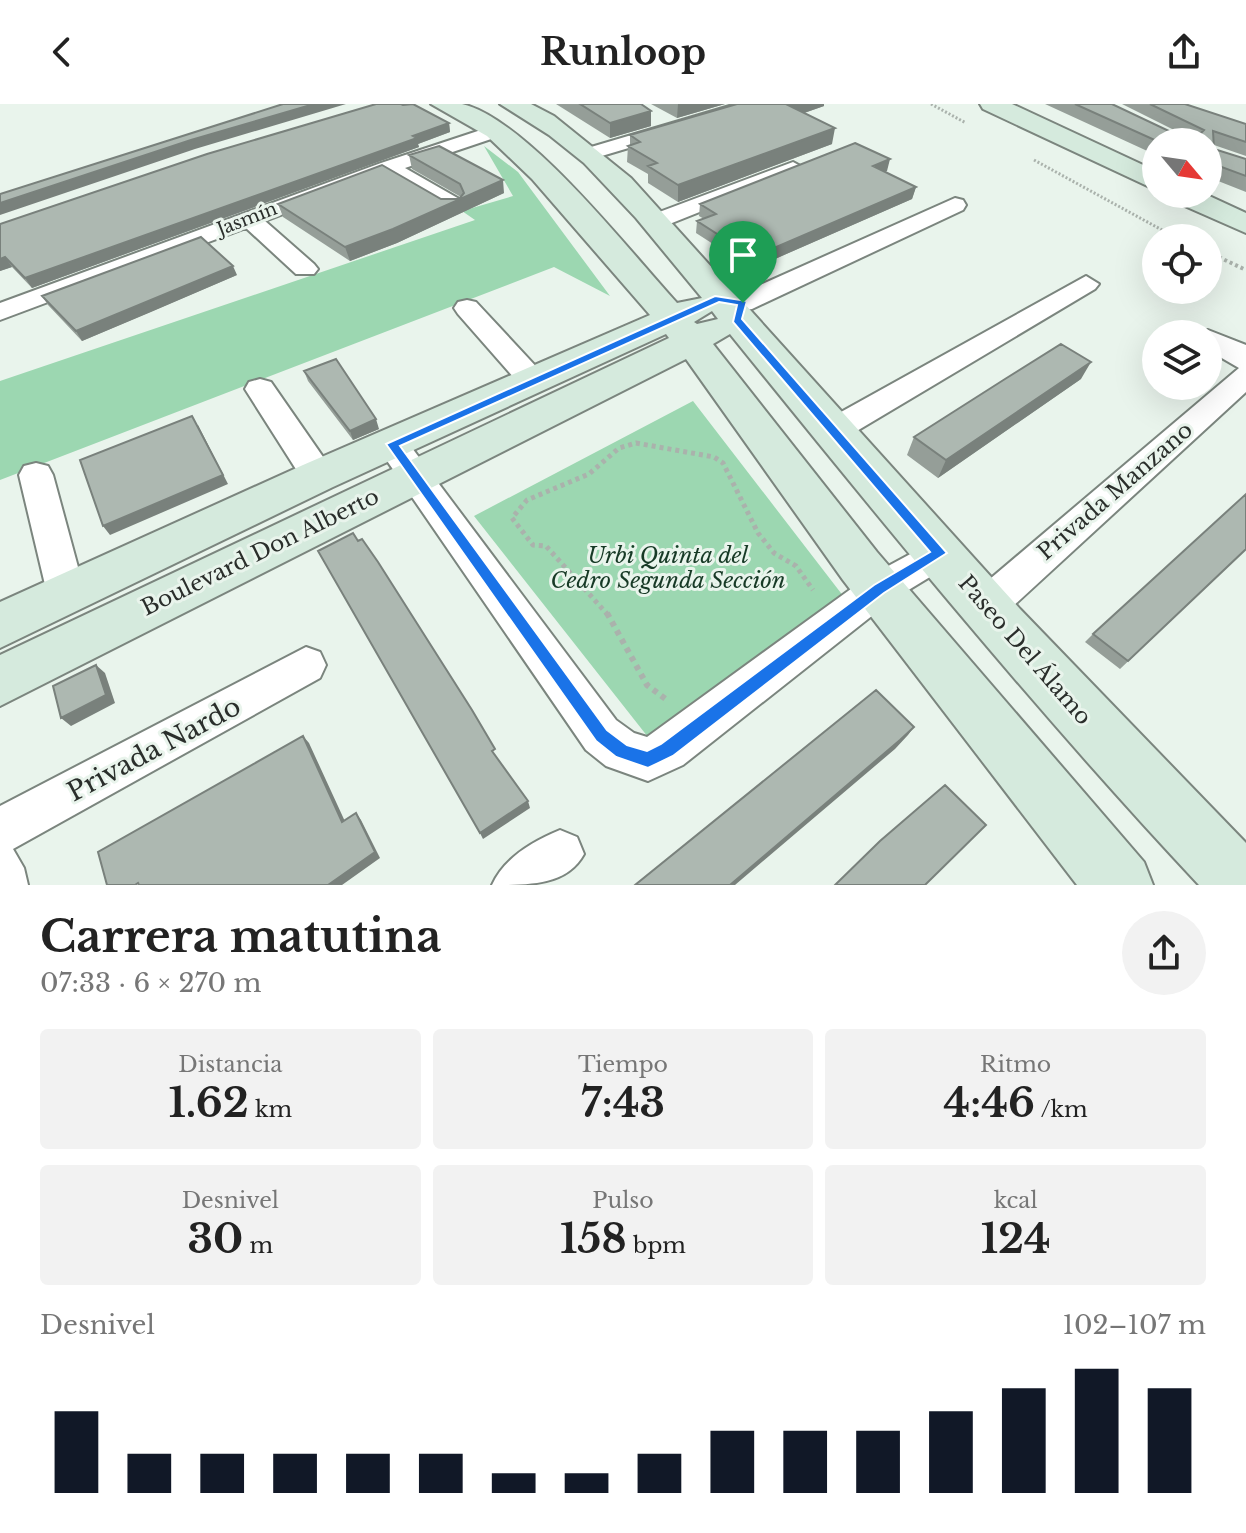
<!DOCTYPE html>
<html lang="es">
<meta charset="utf-8">
<style>
body{margin:0;font-family:"Libre Baskerville",serif;background:#f2f2f2;color:#222;height:100vh;display:flex;flex-direction:column;font-size:30px;white-space:nowrap}
*{box-sizing:border-box;margin:0}
p{font-size:26px;color:#767676}
.icon{flex:none;width:44px;height:44px;fill:none;stroke:currentColor;stroke-width:2;stroke-linecap:round;stroke-linejoin:round}
.map{position:relative;height:781px;overflow:hidden}
.details{display:flex;flex-direction:column;background:#fff;flex:1}
.details>*{flex:none}
.needle{width:52px;rotate:119deg}
.fabs{position:absolute;left:1142px;top:24px;display:grid;gap:16px}
.fabs a{display:grid;place-items:center;width:80px;height:80px;border-radius:50%;background:#fff;box-shadow:0 8px 32px #0002;font-size:40px}
.pin{position:absolute;display:grid;place-items:center;width:68px;height:68px;color:#fff;margin:-82px -34px;border-radius:50% 50% 50% 0;rotate:-45deg;box-shadow:0 0 8px #0007}
.pin .icon{rotate:45deg}
.round{display:grid;place-items:center;flex:none;width:84px;height:84px;border-radius:42px;background:#f2f2f2}
.headline{display:flex;align-items:center;justify-content:space-between;height:136px;padding:0 40px}
h1{font-size:44px;font-weight:700;line-height:60px}
.figures{display:grid;grid-template-columns:repeat(3,1fr);gap:12px;height:136px;padding:8px 40px}
.figures div{display:grid;align-content:center;border-radius:8px;background:#f2f2f2;text-align:center}
.figures b{font-size:40px;font-weight:700}
.figures small{font-size:22px;font-weight:400}
.figures p{font-size:22px}
.chart{height:224px;padding:16px 40px}
.chart p{display:flex;justify-content:space-between}
.chart svg{width:100%;height:144px;margin-top:8px;stroke:#111827;stroke-width:6}
header{display:flex;justify-content:space-between;align-items:center;height:104px;padding:0 40px;background:#fff;font-size:36px;font-weight:700}
.map>svg:first-child{display:block}
</style>
<header><svg class="icon" aria-label="back" viewBox="0 0 24 24"><path d="M15 5l-7 7 7 7"/></svg>Runloop<svg class="icon" aria-label="share" viewBox="0 0 24 24"><path d="M12 15V3M7 8l5-5 5 5M5 13v7h14v-7"/></svg></header>
<div class="map">
<svg width="1246" height="781" viewBox="0 0 1246 781">
<rect width="100%" height="100%" fill="#e9f4ec"/>
<path fill="#9cd7b1" d="M484 42 518 68 610 192 554 163 0 376V277L475 116 462 107 513 92Z
M693 297 864 519 670 661 474 412Z"/>
<g fill="none" stroke-linecap="round" stroke-linejoin="round">
<g stroke="#7b857e" stroke-width="4">
<path id="street" d="M736 0H765L763 4 595 54 588 56 578 50 581 46Z
M496 21 503 23 506 27 503 31 405 64 461 96 464 101 461 106H445L386 71 265 117 314 160 318 165 314 170H296L246 124 0 216V199L381 59Z
M793 58 804 64 800 68 662 123H646L642 118 646 113Z
M955 94 963 96 966 101 963 106 752 205C738 208 723 203 709 200L705 194 709 188 718 186 740 190Z
M1086 172 1099 180 1095 185 845 334 834 337 823 334 818 326 823 318Z
M467 196 476 198 543 270 548 277 543 284 533 287 523 284 458 210 454 204 458 198Z
M1208 226 1246 241V288L999 515 985 519 971 515 966 503 971 491 1239 264 1208 246V230H1197Z
M260 275 271 278 330 363 335 372 330 381 318 384 306 381 245 285 249 278Z
M392 329 403 332 616 616 634 629 647 633 866 474 940 434 953 439 958 449 953 459 892 496 683 661 648 677 606 662 586 646 381 348 376 340 381 332Z
M36 359 48 362 53 371 85 489 79 500 66 505 53 500 47 489 19 371 24 362Z
M306 543 320 548 326 561 320 574 13 745 24 764 28 781H0V702Z
M560 726 577 733 584 750C567 781 531 781 492 781 504 754 533 737 560 726Z"/>
</g>
<g stroke="#7b857e" stroke-width="4">
<path id="secondary" d="M431 0C440 0 453 0 462 0 527 15 630 148 677 199L702 194 636 114 584 59 549 31 500 0H531L554 12 631 74 1020 505 1246 739V781H1199C1035 606 881 417 730 230L713 240 877 448 1144 758 1153 781H1077L843 476 686 255 0 602V551L669 234 666 230 333 383 0 544V498L303 361 650 211 532 75 487 32ZM712 207 718 215 697 220 694 218Z
M980 0H1012L1156 67V86L983 5Z
M1167 90H1205L1246 109V129L1171 96Z"/>
</g>
<path stroke="#aab2ac" stroke-width="3" stroke-dasharray="2 2" stroke-linecap="butt" d="M931 0 966 19
M1034 56 1173 132"/>
<path stroke="#aab2ac" stroke-width="4" stroke-dasharray="3 3" stroke-linecap="butt" d="M1169 130 1177 134
M1208 148 1246 166"/>
<path stroke="#aab2ac" stroke-width="5" stroke-dasharray="4 4" stroke-linecap="butt" d="M608 511 546 442 533 441 512 414 527 396 589 370 619 344 636 339 714 353 723 359 758 429 774 449 796 462 813 486"/>
<path stroke="#aab2ac" stroke-width="6" stroke-dasharray="5 5" stroke-linecap="butt" d="M607 509 647 581 667 596"/>
<use href="#street" fill="#fff" fill-rule="evenodd"/>
<use href="#secondary" fill="#d5eadd" fill-rule="evenodd"/>
</g>
<path fill="#959e98" d="M556 0H641L651 7V22L610 34Z
M651 0H725L677 14Z
M737 0H824V2L804 9 832 40 678 98 648 79V70L627 58 628 42 630 41V31Z
M1045 0H1112L1173 29H1180L1122 0H1185L1246 20V52L1214 41V45L1246 55V88L1208 73V38H1156V51Z
M449 19 450 28 418 40 419 43 32 184 12 163 0 167V120Z
M409 51 504 89 397 139 350 157 283 113 278 100 459 95 461 93 412 65Z
M887 67 884 68 916 83 912 95 752 165 696 129 697 117 704 115 699 112 700 100Z
M237 171 82 237 48 201 42 192Z
M304 267 379 325 353 336 308 277Z
M1081 275 938 374 907 351 914 333Z
M1246 445 1120 565 1085 538 1093 530Z"/>
<path fill="#79817c" d="M314 0H346L195 45 0 111V99L191 36Z
M678 0H725L677 14Z
M788 0H824V2L784 16Z
M651 7V22L610 34V19Z
M449 19 450 28 418 40 419 43 32 184 25 174Z
M835 24 832 40 678 98V81Z
M890 55 887 67 870 73 873 62Z
M503 76 504 89 397 139 350 157 345 143 393 125Z
M916 83 912 95 752 165 753 153Z
M5 153 12 163 0 167V155Z
M233 162 237 171 151 208 82 237 76 227Z
M1091 258 1081 275 938 374 946 356Z
M376 315 379 325 353 336 350 327Z
M198 321 228 380 110 431 103 422Z
M96 561 105 569 115 599 71 622 61 614Z
M914 623 908 631 895 645 735 781H730Z
M303 632 309 639 348 724 342 718Z
M528 697 530 704 483 735 480 729Z
M356 709 361 716 380 754 342 781H328Z"/>
<path fill="#adb8b1" stroke="#79817c" stroke-width="2" d="M283 0H314L191 36 0 99V90Z
M376 0H401L403 1 413 0 449 19 413 32 417 34 25 174 5 153 0 155V120L207 50Z
M580 0H641L651 7 610 19Z
M737 0H788H786L835 24 678 81 648 62 657 59 628 42 640 38 630 31Z
M1075 0H1112L1173 29H1201L1204 26 1150 0H1185L1246 20V38L1213 27 1214 45 1246 55V72L1208 58V38H1159Z
M855 39 890 55 873 62 916 83 753 153 697 117 716 110 700 100Z
M439 42 503 76 393 125 345 143 278 100 382 61 441 95H459L464 89 460 80 409 51Z
M201 133 233 162 76 227 42 192Z
M1061 240 1091 258 946 356 914 333 1005 275Z
M336 255 376 315 350 327 304 267Z
M192 312 223 371 103 422 80 356Z
M1246 390V445L1128 557 1093 530Z
M353 429 358 437 362 435 378 458 472 606 495 645 492 647 528 697 480 729 318 447Z
M96 561 106 591 61 614 53 582Z
M876 586 914 623 900 636 730 781H635Z
M303 632 342 718 356 709 375 748 328 781H139L138 779 135 781H107L98 748Z
M945 681 986 721 925 781H835L880 737Z"/>
<path fill="#1a73e8" stroke="#fff" stroke-width="2" fill-rule="evenodd" d="M715 192 747 197 742 215 947 449 884 489 673 652 648 664 616 653 596 637 386 340ZM719 198 737 201 733 218 930 448 874 481 661 640 647 647 627 641 607 626 400 342Z"/>
<g text-anchor="middle" dominant-baseline="central" stroke-width="6" stroke-linejoin="round" paint-order="stroke">
<g font-size="18" fill="#2a2e2b" stroke="#e9f4ec">
<text transform="translate(247 115) rotate(-21)">Jasmín</text>
</g>
<g font-size="22" fill="#2a2e2b" stroke="#e9f4ec">
<text transform="translate(1115 387) rotate(-41)">Privada Manzano</text>
<text transform="translate(260 448) rotate(-26)">Boulevard Don Alberto</text>
<text transform="translate(1025 546) rotate(49)">Paseo Del Álamo</text>
</g>
<g font-size="22" font-style="italic" fill="#173a26" stroke="#e9f4ec">
<text x="668" y="451">Urbi Quinta del<tspan x="668" dy="25">Cedro Segunda Sección</tspan></text>
</g>
<g font-size="26" fill="#2a2e2b" stroke="#e9f4ec">
<text transform="translate(154 645) rotate(-28)">Privada Nardo</text>
</g>
</g>
</svg>
<div class="fabs">
<a><svg class="needle" viewBox="-14 -14 28 28"><path d="M0-13l5 13h-10z" fill="#e53935"/><path d="M0 13l5-13h-10z" fill="#767676"/></svg></a>
<a><svg class="icon" aria-label="locate" viewBox="0 0 24 24"><circle cx="12" cy="12" r="6"/><path d="M12 2v4M12 18v4M2 12h4M18 12h4"/></svg></a>
<a><svg class="icon" aria-label="layers" viewBox="0 0 24 24"><path d="M12 4l9 5-9 5-9-5zM3 14l9 5 9-5"/></svg></a>
</div>
<div class="pin" style="left:743px;top:199px;background:#1e9e55"><svg class="icon" aria-label="arrive" viewBox="0 0 24 24"><path d="M6 21V4h12l-3 4 3 4H6"/></svg></div>
</div>
<section class="details">
<div class="headline"><div><h1>Carrera matutina</h1><p>07:33 · 6 × 270 m</p></div><a class="round"><svg class="icon" aria-label="share" viewBox="0 0 24 24"><path d="M12 15V3M7 8l5-5 5 5M5 13v7h14v-7"/></svg></a></div>
<div class="figures">
<div><p>Distancia</p><b>1.62<small> km</small></b></div>
<div><p>Tiempo</p><b>7:43</b></div>
<div><p>Ritmo</p><b>4:46<small> /km</small></b></div>
</div>
<div class="figures">
<div><p>Desnivel</p><b>30<small> m</small></b></div>
<div><p>Pulso</p><b>158<small> bpm</small></b></div>
<div><p>kcal</p><b>124</b></div>
</div>
<div class="chart"><p><span>Desnivel</span>102–107 m</p>
<svg viewBox="0 0 160 44" preserveAspectRatio="none"><path d="M5 44V19M15 44V32M25 44V32M35 44V32M45 44V32M55 44V32M65 44V38M75 44V38M85 44V32M95 44V25M105 44V25M115 44V25M125 44V19M135 44V12M145 44V6M155 44V12"/></svg>
</div>
</section>
